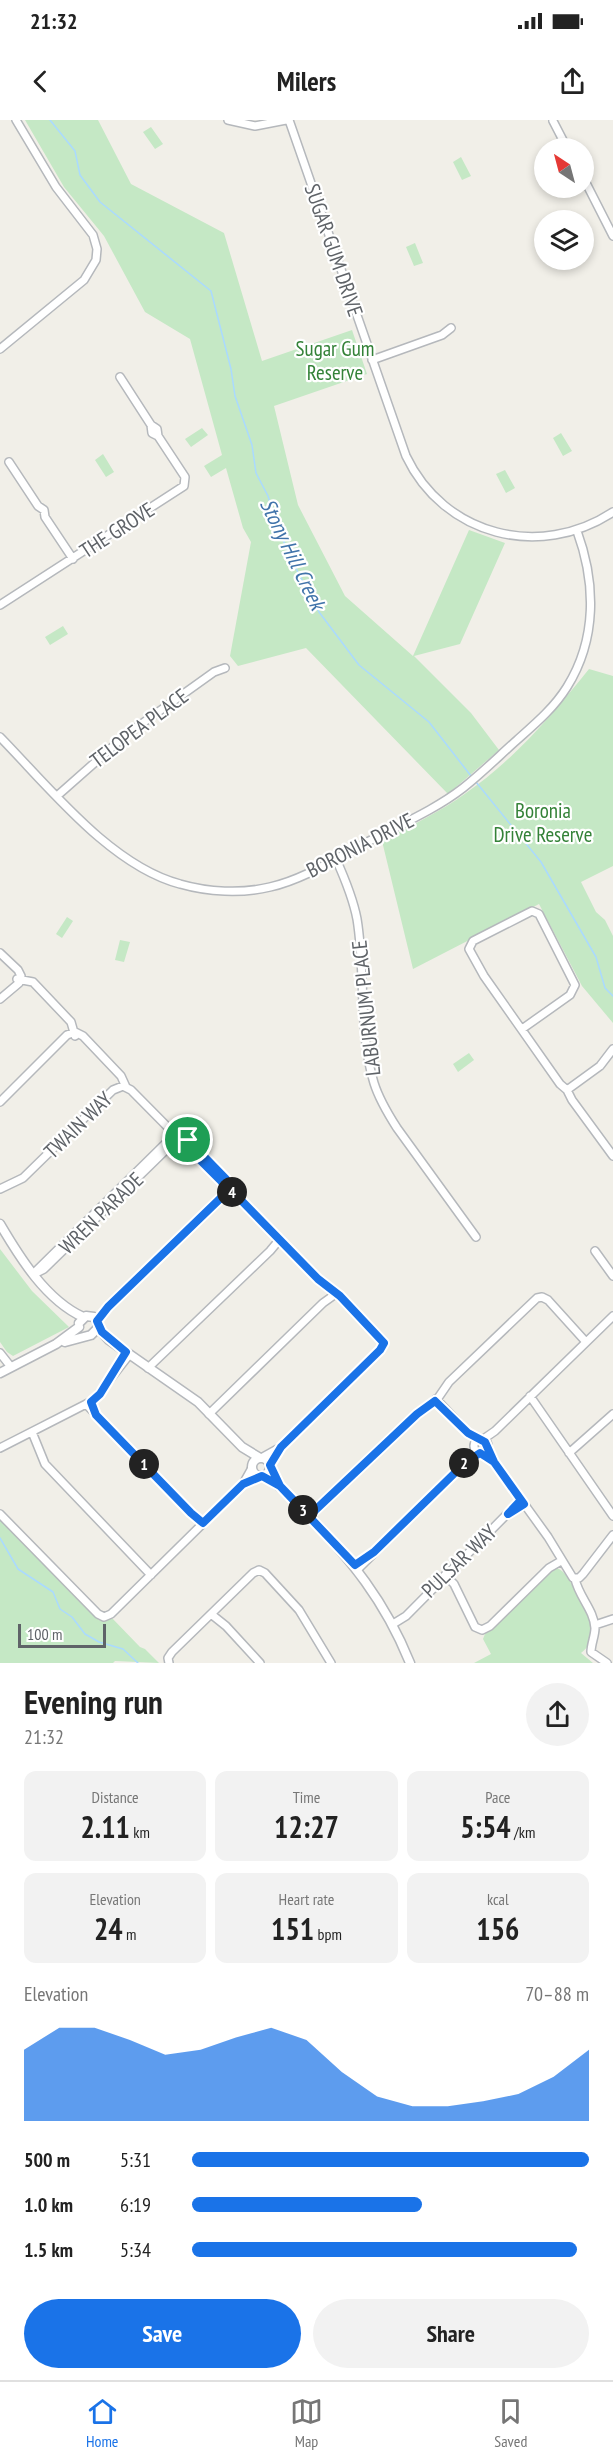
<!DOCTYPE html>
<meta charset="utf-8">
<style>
body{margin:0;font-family:"PT Sans Narrow",sans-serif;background:#f2f2f2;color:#222;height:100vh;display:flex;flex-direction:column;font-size:22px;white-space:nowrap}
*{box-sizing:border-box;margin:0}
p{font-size:20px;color:#767676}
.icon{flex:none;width:33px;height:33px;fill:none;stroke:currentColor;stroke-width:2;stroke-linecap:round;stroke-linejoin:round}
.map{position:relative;height:1543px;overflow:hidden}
.panel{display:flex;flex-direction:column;background:#fff;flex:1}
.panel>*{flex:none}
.needle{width:39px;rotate:324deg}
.buttons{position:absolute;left:534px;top:18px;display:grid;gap:12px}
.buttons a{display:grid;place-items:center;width:60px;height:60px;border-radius:50%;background:#fff;box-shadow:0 3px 9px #0003;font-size:30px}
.scale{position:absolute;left:18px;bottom:15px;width:88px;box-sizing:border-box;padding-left:6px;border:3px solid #5f6368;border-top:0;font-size:16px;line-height:21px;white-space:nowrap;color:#5f6368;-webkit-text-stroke:4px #fff;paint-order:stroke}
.pin{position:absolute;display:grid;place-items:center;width:51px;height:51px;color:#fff;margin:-26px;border:3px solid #fff;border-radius:50%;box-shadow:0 2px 6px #0007}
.km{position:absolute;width:30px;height:30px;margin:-15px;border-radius:50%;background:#222;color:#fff;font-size:16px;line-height:30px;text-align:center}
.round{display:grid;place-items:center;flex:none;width:63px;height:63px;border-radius:32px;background:#f2f2f2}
.overview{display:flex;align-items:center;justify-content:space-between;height:102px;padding:0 24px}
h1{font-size:33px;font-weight:700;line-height:45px}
.stats{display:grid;grid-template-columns:repeat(3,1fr);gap:9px;height:102px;padding:6px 24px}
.stats div{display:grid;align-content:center;border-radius:12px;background:#f2f2f2;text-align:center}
.stats b{font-size:30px;font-weight:700}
.stats small{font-size:16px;font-weight:400}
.stats p{font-size:16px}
.chart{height:168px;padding:12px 24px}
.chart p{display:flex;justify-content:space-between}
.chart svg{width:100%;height:108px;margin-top:6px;fill:#1a73e8;opacity:.7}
.action{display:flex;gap:12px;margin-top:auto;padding:12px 24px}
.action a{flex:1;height:69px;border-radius:36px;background:#1a73e8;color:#fff;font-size:24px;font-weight:700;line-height:69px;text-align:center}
.action a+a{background:#f2f2f2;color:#222}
ul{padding:0 24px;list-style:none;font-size:20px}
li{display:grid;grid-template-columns:96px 72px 1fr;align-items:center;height:45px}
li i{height:15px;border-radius:8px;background:#1a73e8}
.status{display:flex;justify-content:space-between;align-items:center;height:42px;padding:0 30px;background:#fff;direction:ltr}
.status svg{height:16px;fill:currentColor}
header{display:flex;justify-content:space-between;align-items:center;height:78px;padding:0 24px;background:#fff;font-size:27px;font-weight:700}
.dock{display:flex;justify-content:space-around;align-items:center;height:84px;border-top:2px solid #e0e0e0;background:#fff;font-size:16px;color:#767676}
.dock a{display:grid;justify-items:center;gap:3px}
.dock .on{color:#1a73e8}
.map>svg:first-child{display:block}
</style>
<div class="status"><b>21:32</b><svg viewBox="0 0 49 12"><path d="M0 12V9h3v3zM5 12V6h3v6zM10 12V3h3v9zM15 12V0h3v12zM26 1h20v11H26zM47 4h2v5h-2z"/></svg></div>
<header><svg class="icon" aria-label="back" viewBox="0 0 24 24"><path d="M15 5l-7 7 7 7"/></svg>Milers<svg class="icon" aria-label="share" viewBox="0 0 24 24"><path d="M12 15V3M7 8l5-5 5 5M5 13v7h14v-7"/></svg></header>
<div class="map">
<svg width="613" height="1543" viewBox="0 0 613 1543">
<rect width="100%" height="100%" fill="#f1efe8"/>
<path fill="#c5e8c5" d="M25 0H98L131 64 224 113 262 241 352 210 367 254 274 286 298 385 345 476 413 536 469 410 505 423 460 524 414 536 471 593 499 630 448 674 306 528 238 546 230 536 251 422 243 408 226 348 211 357 204 346 222 335 190 219 145 192 104 116 64 67Z
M151 7 163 24 155 29 143 12Z
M461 37 471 56 462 60 453 42Z
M415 123 423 143 414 146 406 127Z
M202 308 208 315 191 327 185 319Z
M561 313 572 331 563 336 553 318Z
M103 334 114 352 106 357 95 340Z
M505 350 515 368 506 373 496 354Z
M63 506 68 514 50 525 45 517Z
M589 549 613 556V746L581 762 596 792 605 800 613 816V903L582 866 539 784 413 849 382 721C410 706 440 692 466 673 516 638 551 596 589 549Z
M67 797 73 801 62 818 56 814Z
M120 820 130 822 124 842 115 840Z
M469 933 474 940 458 952 453 944Z
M0 1129 32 1171 69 1207 13 1236 7 1232 0 1222Z
M0 1398 99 1500 105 1501 111 1497 140 1527 145 1529 159 1543 115 1541 113 1543H0Z
M557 1448C565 1451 571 1462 574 1469 584 1489 606 1513 581 1533L593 1543H474L491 1534 483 1519 485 1514 550 1451Z"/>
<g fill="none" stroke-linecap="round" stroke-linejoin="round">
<path stroke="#aadaff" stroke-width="1.5" d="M50 0 75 31 80 55 100 82 211 171 231 249 235 276 252 325 256 353 268 376 277 405 291 439 319 492 359 545 429 602 471 656
M476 662 541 742 596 837 605 868 613 876
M0 1418 18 1449 53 1472 60 1489 72 1497 85 1514 99 1522 123 1529 138 1543"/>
<g stroke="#b5b8bc" stroke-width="10">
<path id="minor" d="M228 0 255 6 286 0
M289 0 406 336C444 416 540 440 613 392
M553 1 567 28
M584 59 613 116
M0 229 84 160 96 140 97 129 93 115 56 67 16 0
M372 240 442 215 451 208
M120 257 151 305 157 309 158 316
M9 342 38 386 44 390 45 397 73 439
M0 485 184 366 185 357 158 316 152 313 151 305
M0 617C49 667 111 746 180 764 208 772 241 774 270 767 301 760 332 741 360 726 394 707 432 692 463 668 482 653 499 636 517 620 535 604 554 588 567 567 597 519 596 463 577 411
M57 676 126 615 214 552 225 548
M336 739C345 759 353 778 357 799 366 853 358 911 374 963 379 979 388 994 397 1008L476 1117
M0 833 18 850 21 856 19 863 0 879
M17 859 33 862 71 902 75 916
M522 909 570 875 575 865 539 794 532 791 473 821 469 829 484 856 560 964 567 970 572 980 613 1036
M567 970 600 946 613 929
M0 982 67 915 75 912 83 916 121 956 126 967
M224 1068 237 1076 322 1163 340 1176 384 1223 380 1230 281 1327 270 1345
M0 1069 23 1058 113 970 123 966 131 970 221 1061 224 1068
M595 1131 613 1156
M36 1151 173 1016
M34 1154 44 1149 171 1025 175 1015
M97 1201 108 1187 228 1071 226 1059 188 1020 180 1017
M0 1233 11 1247
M148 1248 270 1131 280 1119
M530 1276 613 1396
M436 1279 468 1313 480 1320
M86 1284 191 1393 203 1403
M209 1294 323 1183 337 1173
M32 1312 45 1344 151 1455
M474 1326a7 7 0 1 1 14 0a7 7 0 1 1-14 0Z
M482 1320 495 1311 613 1196
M487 1327 494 1342 548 1417 573 1458H579L583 1454 613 1415
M0 1328 94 1280 129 1235
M569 1333 613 1294
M261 1338 279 1328
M243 1364 260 1356
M0 1394 98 1494 104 1497 111 1494 243 1364 252 1348
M309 1396 417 1294 436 1281 449 1262 537 1178 542 1177 548 1180 586 1222
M358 1449 466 1342 480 1333
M445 1455 454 1464 475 1507 482 1510 490 1506 549 1448 561 1441
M575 1459C579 1477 594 1490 595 1508 595 1516 591 1524 591 1532L607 1543
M211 1494 226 1506 260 1543
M393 1504 406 1496 521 1380
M595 1505 613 1499
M169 1543 168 1538 172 1532 253 1453 259 1450 265 1453 299 1490 331 1543"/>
</g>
<g stroke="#b5b8bc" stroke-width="11">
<path id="tertiary" d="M0 1104C20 1138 46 1180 83 1197
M79 1203 86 1196 94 1197 97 1201 98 1208 109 1220 198 1282 242 1327 260 1338
M65 1222 91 1215 98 1208
M0 1253 56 1224 79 1207
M252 1347a9 9 0 1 1 18 0a9 9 0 1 1-18 0Z
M262 1356C280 1363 291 1378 304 1391 351 1439 385 1481 410 1543"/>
</g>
<use href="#minor" stroke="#fff" stroke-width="7"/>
<use href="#tertiary" stroke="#fff" stroke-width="8"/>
</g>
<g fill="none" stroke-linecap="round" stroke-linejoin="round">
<g stroke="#fff" stroke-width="12">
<path id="route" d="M188 1020 226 1059 228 1071 108 1187 97 1201 102 1212 126 1232 100 1274 91 1282 96 1295 191 1393 203 1403 243 1364 262 1356 280 1366 355 1445 374 1432 466 1342 480 1333 494 1342 521 1380 508 1394 524 1384 494 1342 485 1322 468 1313 435 1281 417 1294 309 1396 280 1366 270 1345 281 1327 380 1230 384 1223 340 1176 318 1159 237 1076C230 1070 226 1069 221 1061L175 1015 188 1020"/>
</g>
<use href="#route" stroke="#1a73e8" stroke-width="8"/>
</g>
<g text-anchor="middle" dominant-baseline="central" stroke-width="4.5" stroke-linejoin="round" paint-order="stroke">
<g font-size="21" fill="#5f6368" stroke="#fff">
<text transform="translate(334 130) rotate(71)">SUGAR GUM DRIVE</text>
<text transform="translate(117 410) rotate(-33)">THE GROVE</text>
<text transform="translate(139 608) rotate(-37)">TELOPEA PLACE</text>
<text transform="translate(360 725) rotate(-27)">BORONIA DRIVE</text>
<text transform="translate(366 888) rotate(-96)">LABURNUM PLACE</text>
<text transform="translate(78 1005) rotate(-44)">TWAIN WAY</text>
<text transform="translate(101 1093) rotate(-44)">WREN PARADE</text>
<text transform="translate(459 1441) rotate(-44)">PULSAR WAY</text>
</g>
<g font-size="21" fill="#348238" stroke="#fff">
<text x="335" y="228">Sugar Gum<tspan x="335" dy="24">Reserve</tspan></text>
<text x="543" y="690">Boronia<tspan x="543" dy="24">Drive Reserve</tspan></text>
</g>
<g font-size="22" font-style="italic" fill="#4174aa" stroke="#fff">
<text transform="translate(293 434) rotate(64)">Stony Hill Creek</text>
</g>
</g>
</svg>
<div class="buttons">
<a><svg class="needle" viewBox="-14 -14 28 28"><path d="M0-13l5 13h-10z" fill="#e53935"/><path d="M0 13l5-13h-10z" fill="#767676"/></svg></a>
<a><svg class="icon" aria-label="layers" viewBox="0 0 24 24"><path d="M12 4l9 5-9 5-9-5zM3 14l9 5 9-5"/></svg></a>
</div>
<div class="scale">100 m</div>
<div class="pin" style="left:188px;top:1020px;background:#1e9e55"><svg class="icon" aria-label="arrive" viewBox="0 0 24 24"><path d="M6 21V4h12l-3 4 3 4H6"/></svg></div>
<b class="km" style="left:144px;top:1344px">1</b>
<b class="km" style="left:464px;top:1343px">2</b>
<b class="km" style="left:303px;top:1390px">3</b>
<b class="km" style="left:232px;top:1072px">4</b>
</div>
<section class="panel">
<div class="overview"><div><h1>Evening run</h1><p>21:32</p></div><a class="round"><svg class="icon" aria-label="share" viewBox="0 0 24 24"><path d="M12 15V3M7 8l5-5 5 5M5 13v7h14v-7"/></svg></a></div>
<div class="stats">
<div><p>Distance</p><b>2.11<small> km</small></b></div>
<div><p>Time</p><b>12:27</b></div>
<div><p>Pace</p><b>5:54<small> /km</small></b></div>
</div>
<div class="stats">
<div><p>Elevation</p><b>24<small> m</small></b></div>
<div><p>Heart rate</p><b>151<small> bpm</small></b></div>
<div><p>kcal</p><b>156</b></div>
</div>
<div class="chart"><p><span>Elevation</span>70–88 m</p>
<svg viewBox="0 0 160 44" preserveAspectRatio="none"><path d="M0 44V15L10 6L20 6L30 11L40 17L50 15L60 10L70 6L80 11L90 24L100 34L110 38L120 38L130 36L140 33L150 26L160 15V44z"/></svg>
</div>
<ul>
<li><b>500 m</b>5:31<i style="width:100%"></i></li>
<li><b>1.0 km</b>6:19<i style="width:58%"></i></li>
<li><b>1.5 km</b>5:34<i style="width:97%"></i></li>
</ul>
<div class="action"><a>Save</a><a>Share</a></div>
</section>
<nav class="dock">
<a class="on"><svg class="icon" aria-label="home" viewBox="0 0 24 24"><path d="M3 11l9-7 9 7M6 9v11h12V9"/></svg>Home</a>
<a><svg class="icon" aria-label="map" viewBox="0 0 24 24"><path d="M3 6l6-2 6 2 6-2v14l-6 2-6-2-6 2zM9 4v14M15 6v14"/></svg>Map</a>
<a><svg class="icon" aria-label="saved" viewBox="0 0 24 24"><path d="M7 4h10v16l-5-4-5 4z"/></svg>Saved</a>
</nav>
